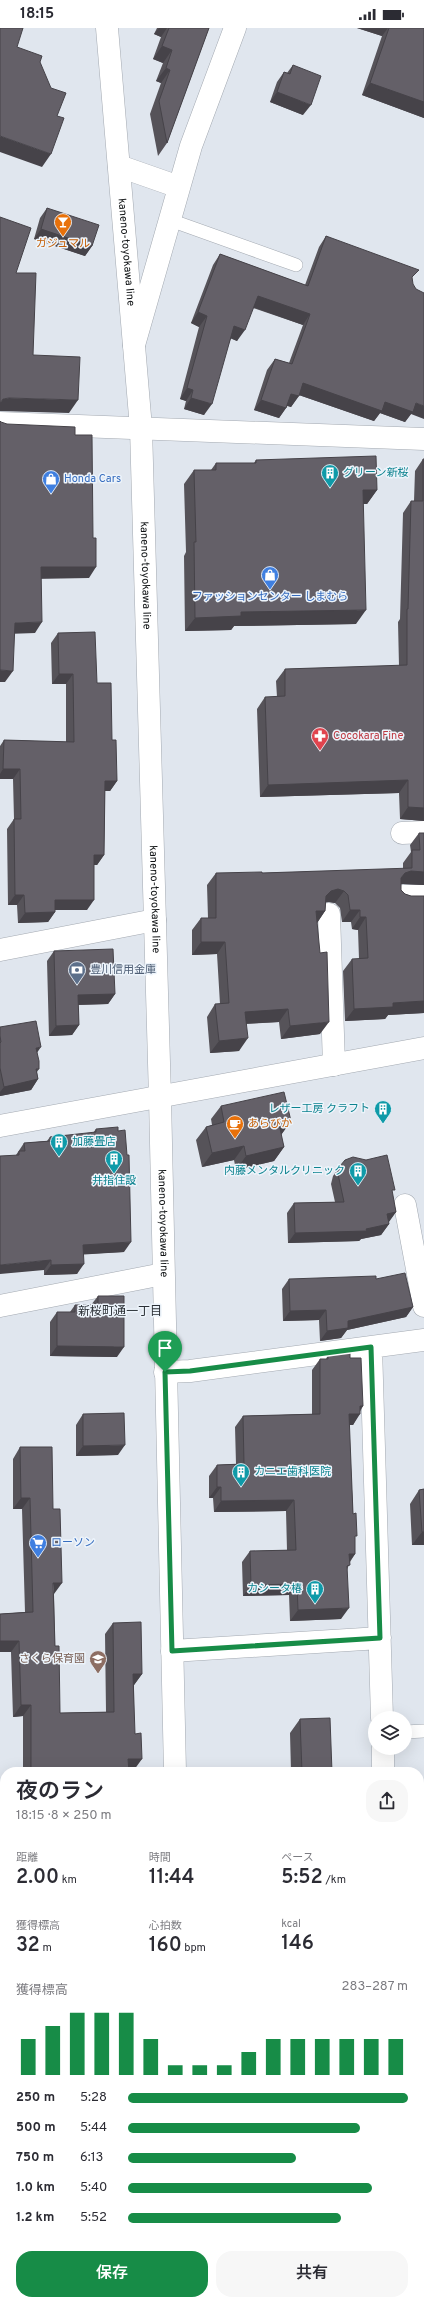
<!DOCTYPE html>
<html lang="ja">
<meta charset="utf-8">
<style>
body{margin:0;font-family:Overpass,"Noto Sans JP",sans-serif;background:#f7f7f7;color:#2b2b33;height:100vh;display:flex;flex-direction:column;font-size:15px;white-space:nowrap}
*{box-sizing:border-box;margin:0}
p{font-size:13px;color:#7c7c81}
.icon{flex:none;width:22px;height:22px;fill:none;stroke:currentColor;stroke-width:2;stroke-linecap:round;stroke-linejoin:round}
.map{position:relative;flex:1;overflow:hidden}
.sheet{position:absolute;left:0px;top:1739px;width:424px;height:538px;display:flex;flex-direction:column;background:#fff;border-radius:16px 16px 0 0;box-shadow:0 4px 16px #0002}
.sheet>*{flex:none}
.controls{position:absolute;left:368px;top:1683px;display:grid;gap:8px}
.controls a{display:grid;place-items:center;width:44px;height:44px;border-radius:50%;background:#fff;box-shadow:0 4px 16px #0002;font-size:20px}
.pin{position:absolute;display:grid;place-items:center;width:34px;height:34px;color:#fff;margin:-41px -17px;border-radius:50% 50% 50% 0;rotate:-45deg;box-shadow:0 0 4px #0007}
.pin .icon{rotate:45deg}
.round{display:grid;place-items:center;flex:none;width:42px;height:42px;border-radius:16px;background:#f7f7f7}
.headline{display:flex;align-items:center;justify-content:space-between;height:68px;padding:0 16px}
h1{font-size:22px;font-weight:600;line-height:30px}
.figures{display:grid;grid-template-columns:repeat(3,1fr);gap:6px;height:68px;padding:4px 16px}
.figures div{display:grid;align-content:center}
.figures b{font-size:20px;font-weight:600}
.figures small{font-size:11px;font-weight:400}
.figures p{font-size:11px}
.chart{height:112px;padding:8px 16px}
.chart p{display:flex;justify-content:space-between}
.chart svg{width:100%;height:72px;margin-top:4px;stroke:#178c47;stroke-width:6}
.action{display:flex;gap:8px;margin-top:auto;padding:8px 16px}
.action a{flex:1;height:46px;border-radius:16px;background:#178c47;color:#fff;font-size:16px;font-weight:600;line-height:46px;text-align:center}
.action a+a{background:#f7f7f7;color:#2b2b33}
ul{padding:0 16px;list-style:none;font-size:13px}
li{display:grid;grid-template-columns:64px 48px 1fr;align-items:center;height:30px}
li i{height:10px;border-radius:5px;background:#178c47}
.status{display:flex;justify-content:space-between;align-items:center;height:28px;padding:0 20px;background:#fff;direction:ltr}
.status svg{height:11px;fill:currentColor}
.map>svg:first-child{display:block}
</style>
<div class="status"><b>18:15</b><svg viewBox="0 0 49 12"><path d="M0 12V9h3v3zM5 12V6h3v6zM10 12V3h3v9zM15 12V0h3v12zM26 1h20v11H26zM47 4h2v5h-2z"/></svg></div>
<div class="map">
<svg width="424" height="2277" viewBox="0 0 424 2277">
<rect width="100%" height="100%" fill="#e0e6ee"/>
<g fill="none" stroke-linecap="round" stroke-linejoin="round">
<g stroke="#a3a9b1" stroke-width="14">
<path id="lane" d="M170 192 296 237
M405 1704 424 1703"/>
</g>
<g stroke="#a3a9b1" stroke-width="23">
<path id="street" d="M119 138 179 159
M134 317 191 118 235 0
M0 395 424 411
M402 805 424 804
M403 868H424
M329 886 334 1037
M0 922 155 892
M405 1177 424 1278
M0 1278 163 1246
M371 1319 382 1690
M165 1344 190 1343 424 1312
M172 1623 380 1610
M383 1720V1744
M419 1912 424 1911
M0 1936H5"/>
</g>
<g stroke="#a3a9b1" stroke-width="23">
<g id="secondary">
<path id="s1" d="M107 0 141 400 160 1070 175 1744"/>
<path d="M0 1098 424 1020"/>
<path d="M419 2144 424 2143"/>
<path d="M0 2168 5 2167"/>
<path d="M183 2272V2277"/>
</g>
</g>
<use href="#lane" stroke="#fff" stroke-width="13"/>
<use href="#street" stroke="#fff" stroke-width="22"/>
<use href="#secondary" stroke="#fff" stroke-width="22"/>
</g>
<path fill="#565359" d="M157 0H209L167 115 158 128 150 86 161 55 156 53 163 35 153 31 161 9 154 6Z
M357 0H424V90L362 67 382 8Z
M293 37 303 87 270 74 277 54 284 44 287 45Z
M47 180 92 218 85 228 34 211 40 190Z
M326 208 412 250 411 386 405 394 380 385 374 393 299 367 291 379 287 378 286 380 279 390 254 382 267 342 275 331 289 335 303 297 253 280 237 313 231 310 204 387 184 381 186 373 180 371 199 299 191 295 213 237 220 226 305 257 319 219Z
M423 431H424V793L400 791 399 765 260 769 257 681 265 669H277L276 653 285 641 399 638 398 594 400 591 403 485 411 473H414L415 443Z
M256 432 377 462 367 476H363L356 596 234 598 231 602 185 603 184 528 186 524 184 456 194 442H211L216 435H254Z
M58 605 97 655 112 712 117 753 110 763H105L104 827 97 837H94L87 882H55V884L48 894 18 895 17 877H8L7 801 14 791 13 751H0V718L4 712 66 714V656H52L51 615Z
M419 805 424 857 403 856H401V862L405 866 411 868H424V985L388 987 385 991 345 993 343 943 352 931H359L358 902 352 901 351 894H342L340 880 335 875 329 874H326L325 883 317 895 320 1006 281 1011 279 994 246 996 239 1023 210 1025 207 989 215 976H220L217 926 192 927V902L201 890H208L207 857 216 845H262L403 841V835L411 824 410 817Z
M54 923 115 966 108 976 78 977 79 997 72 1007 49 1008 47 933Z
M0 999 37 1024 39 1041 37 1044 38 1051 31 1062 0 1068Z
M221 1078 291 1093 281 1107 284 1119 274 1133 236 1142 234 1132 202 1139 196 1112 206 1099 212 1097 211 1091Z
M96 1101 124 1224 84 1226 77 1246 44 1247V1242L16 1127 24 1115 47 1113 50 1109 93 1105Z
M340 1138 392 1165 396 1184 388 1194 389 1196 381 1207 361 1211 359 1213 288 1215 287 1185 294 1175 335 1174 331 1156 333 1148Z
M289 1251H376L413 1279 406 1289 347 1302 341 1310 320 1313 319 1292 283 1293 282 1261Z
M98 1268 117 1329 50 1328V1294L57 1284H70L75 1277H91Z
M328 1327 350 1330 363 1378 353 1397H349L355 1526 350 1534 347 1542 341 1591 290 1593 289 1567 243 1568 242 1534 250 1523 287 1522 286 1483 214 1484 213 1470H209V1448L217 1437 236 1436 235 1399 243 1388 312 1386V1342L320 1331H326Z
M83 1386 118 1427 76 1428V1397Z
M20 1419 54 1566 55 1618 60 1685 106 1684 105 1606 113 1595 142 1646 134 1657V1742H129V1744H23V1688L13 1689 11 1624H0V1586L25 1584 22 1481H13V1431Z
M424 1461V1517H412L410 1476 419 1462Z
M300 1691 332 1744H291L290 1705Z
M419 1787 424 1883H419Z
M5 1805V1915H0V1889L4 1884 3 1847H0V1807L1 1806Z
M0 1943H5V2069L3 2034H0Z
M86 2272H156V2277H86Z
M283 2272H316V2275L314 2277H283Z"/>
<path fill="#464349" d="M159 0H167L161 9 154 6Z
M357 0H388L382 8Z
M162 18 172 22 163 35 153 31Z
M166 40 170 42 161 55 156 53Z
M370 55 424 74V90L362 67Z
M277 64 311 77 303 87 270 74Z
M0 108 51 126 42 139 0 124Z
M41 201 92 218 85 228 34 211Z
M258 268 310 286 303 297 250 278Z
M198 284 207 288 199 299 191 295Z
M234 298 245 302 237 313 227 309Z
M303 355 385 374 416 375 424 378V391L411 386 405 394 380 385 374 393 296 366Z
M187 360 193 362 186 373 180 371Z
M291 366 299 368 291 379 283 376Z
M9 370 78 372 69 385 0 383V375L3 371Z
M191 370 212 376 204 387 184 381Z
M261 372 286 380 279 390 254 382Z
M363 462H377L367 476H353Z
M41 539H96L89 550 33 551Z
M366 582 356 596 234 598 231 602 185 603 195 590 241 584Z
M42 594 35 605 7 606 15 595Z
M0 642 13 643 5 654H0Z
M59 646H73L66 656H52Z
M3 741H20L13 751H0V746Z
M408 752 399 765 260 769 268 757Z
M105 753H117L110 763H98Z
M408 779 424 780V793L400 791Z
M94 827H104L97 837H87Z
M411 843 424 844V857L403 856 396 857 401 850 405 845Z
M338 861 344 863 335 875 329 874 323 875 326 868 331 863Z
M15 867H24L17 877H8Z
M55 872H94L87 882H48Z
M350 882H360L351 894H342Z
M316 883H325L317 895Z
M55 884 48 894 18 895 25 885Z
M360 889H366L358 902 352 901Z
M201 914H225L217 926 192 927Z
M115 966 108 976 71 977 78 967Z
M424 973V985L388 987 385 991 345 993 354 981 393 975Z
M288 981 279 994 237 996 245 984Z
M329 994 320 1006 281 1011 290 998Z
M79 997 72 1007 49 1008 56 998Z
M248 1010 239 1023 210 1025 219 1013Z
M41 1019 34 1029 36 1020Z
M38 1051 31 1062 0 1068V1064L4 1059Z
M291 1093 281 1107 279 1096Z
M244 1118 234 1132 202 1139 212 1125Z
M284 1119 274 1133 236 1142 246 1128Z
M396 1184 389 1194 379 1196 387 1186Z
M389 1196 381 1207 361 1211 359 1213 288 1215 295 1205 366 1201Z
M131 1214 124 1224 76 1227 83 1217Z
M51 1232 44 1242 0 1246V1237Z
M84 1236 77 1246 44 1247 51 1237Z
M413 1279 406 1289 347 1302 341 1310 320 1313 327 1303 348 1293Z
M326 1282 319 1292 283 1293 290 1283Z
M57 1318 124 1319 117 1329 50 1328Z
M360 1378H363L357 1386H360L353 1397H341L349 1386Z
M125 1417 118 1427 76 1428 83 1418Z
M217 1459H221L213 1470H209Z
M21 1470H30L22 1481H13Z
M294 1472 286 1483 214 1484 221 1473Z
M422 1504H424V1517H412Z
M349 1526H355L347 1537Z
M53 1555H62L54 1566Z
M297 1556 289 1567 243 1568 251 1557Z
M349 1580 341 1591 290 1593 298 1582Z
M0 1613H19L11 1624H0Z
M133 1646H142L134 1657H125Z
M21 1677H31L23 1688 13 1689Z
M128 1731H142L134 1742H120Z
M2 1836H5V1845L3 1847H0V1839Z
M423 1870H424V1883H419V1875Z
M5 1904V1915H0V1911Z
M0 2023H5V2031L3 2034H0Z
M424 2053V2066H419V2054Z
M316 2275 314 2277H289L290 2276Z"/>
<path fill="#646068" stroke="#464349" d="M0 0H23L17 19 42 28 40 34 51 60 66 65 57 88 64 90 51 126 0 108Z
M169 0H209L167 115 159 73 170 42 166 40 172 22 162 18Z
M389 0H424V74L370 55Z
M293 37 321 48 311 77 277 64 284 44 290 46Z
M47 180 99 197 92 218 41 201Z
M0 189 31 200 16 245H36L33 327 80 329 78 372 9 370 3 371 0 375Z
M326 208 419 242 412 249 413 256 416 261 424 265V378L416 375 413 384 385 374 382 383 303 355 299 368 291 366 286 380 261 372 275 331 292 336 310 286 258 268 245 302 234 298 212 376 191 370 193 362 187 360 207 288 198 284 220 226 308 258Z
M0 393 1 394 7 396 75 399V407H92L93 510H96V539H41L42 594 15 595 13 643 0 642Z
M376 428 377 462H363L366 582 241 584V588L195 590 194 514H196L194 442H216V435H256V432Z
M423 431H424V780L408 779V752L268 757 265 669 285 668V641L407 637V581H408L411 473H423Z
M95 604 97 655H111L112 712H116L117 753H105L104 827H94V872H55V884L25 885 24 867H15L14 791H21L20 741H3L4 712 74 714 73 646H59L58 605Z
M419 805H424V844L411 843 405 845 401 850V862L405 866 411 868H424V973L393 975V979L354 981 352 931 368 930 366 889H360V882H350L348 867 344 863 338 861 331 863 326 868 325 883H316L320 925 327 924 329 994 290 998 288 981 245 984 248 1010 219 1013 215 976 229 975 225 914H201V890H216V845L262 844V845L412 840V822H420Z
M113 921 115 966 78 967 79 997 56 998 54 923Z
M36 993 41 1019 36 1020 39 1033V1041H36L38 1051 4 1059 0 1040V1015L1 1014 0 1008V999Z
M284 1064 291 1093 279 1096 284 1119 246 1128 244 1118 212 1125 206 1099 224 1094 221 1078Z
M118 1099V1103L125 1102 127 1127H129L131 1214 83 1217 84 1236 51 1237V1232L0 1237V1128L19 1127V1123H25L24 1115 51 1113 50 1109 96 1104V1101Z
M387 1127 395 1162H392L396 1184 387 1186 389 1196 366 1201 367 1203 295 1205 294 1175 344 1174 338 1146 340 1138 345 1132 353 1129 366 1132Z
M405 1245 413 1279 348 1293V1300L327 1303 326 1282 290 1283 289 1251 376 1248V1251Z
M98 1268H124V1319L57 1318V1284H75V1277H98Z
M350 1324V1330H361L363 1378H360V1386H349L353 1486 356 1485 357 1508H355V1526H349L350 1537 347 1538 349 1580 298 1582 297 1556 251 1557 250 1523 296 1522 294 1472 221 1473V1459H217V1437L244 1436 243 1388 320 1386V1331H328V1327Z
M124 1385 125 1417 83 1418V1386Z
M20 1419H52L53 1481H60L62 1555H53L55 1618H59L60 1685 114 1684 113 1595 141 1594 142 1646H133L135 1706 141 1705 142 1731H128L129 1744H31V1677H21L19 1613H0V1586L33 1584 30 1470H21Z
M424 1461V1504H422L419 1462Z
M330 1690 332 1744H302L300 1691Z
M419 1787H424V1870H423L419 1812Z
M5 1805V1836H2L1 1806Z
M5 1883V1903L4 1884Z
M0 1943H5V2023H0Z
M419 2012H424V2053L419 2054Z
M0 2224H5V2272H11L12 2277H0Z
M93 2272H156V2277H93Z
M290 2272H316V2275L290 2276Z
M415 2274H424V2277H415Z"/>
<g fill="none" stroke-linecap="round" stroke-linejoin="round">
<g stroke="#fff" stroke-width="8">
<path id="route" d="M371 1319 380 1610 172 1623 165 1344 190 1343Z"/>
</g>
<use href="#route" stroke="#178c47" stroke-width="5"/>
</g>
<defs>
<g id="bar-pin" transform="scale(0.9)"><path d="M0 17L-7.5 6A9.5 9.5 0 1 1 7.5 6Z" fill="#e8710a" stroke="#edf4fb"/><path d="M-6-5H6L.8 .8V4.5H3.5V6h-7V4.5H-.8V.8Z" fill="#fff"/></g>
<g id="building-pin" transform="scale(0.9)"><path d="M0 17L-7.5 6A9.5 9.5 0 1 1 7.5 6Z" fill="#0f9aa8" stroke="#edf4fb"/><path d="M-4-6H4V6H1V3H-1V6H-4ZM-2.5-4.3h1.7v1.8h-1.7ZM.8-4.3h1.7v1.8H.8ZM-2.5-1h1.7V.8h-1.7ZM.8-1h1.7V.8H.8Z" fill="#fff"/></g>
<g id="shop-pin" transform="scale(0.9)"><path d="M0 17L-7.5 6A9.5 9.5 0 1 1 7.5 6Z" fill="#3f7fe0" stroke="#edf4fb"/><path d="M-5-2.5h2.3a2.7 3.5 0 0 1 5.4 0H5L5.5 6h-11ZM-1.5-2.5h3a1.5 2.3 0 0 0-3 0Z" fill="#fff"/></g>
<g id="pharmacy-pin" transform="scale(0.9)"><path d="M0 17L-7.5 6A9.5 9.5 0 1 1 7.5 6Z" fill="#e0444e" stroke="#edf4fb"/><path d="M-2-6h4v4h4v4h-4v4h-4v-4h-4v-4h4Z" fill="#fff"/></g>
<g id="bank-pin" transform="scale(0.9)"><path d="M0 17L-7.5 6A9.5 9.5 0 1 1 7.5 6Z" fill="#5c6f8a" stroke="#edf4fb"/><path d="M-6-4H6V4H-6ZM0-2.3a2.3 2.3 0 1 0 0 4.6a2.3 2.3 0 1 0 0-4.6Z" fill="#fff"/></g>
<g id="cafe-pin" transform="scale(0.9)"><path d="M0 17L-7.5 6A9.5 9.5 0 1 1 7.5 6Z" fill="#e8710a" stroke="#edf4fb"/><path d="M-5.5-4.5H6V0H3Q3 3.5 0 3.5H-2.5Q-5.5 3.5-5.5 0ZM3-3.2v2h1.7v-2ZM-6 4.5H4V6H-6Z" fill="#fff"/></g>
<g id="supermarket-pin" transform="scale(0.9)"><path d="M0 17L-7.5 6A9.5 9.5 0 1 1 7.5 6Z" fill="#3f7fe0" stroke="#edf4fb"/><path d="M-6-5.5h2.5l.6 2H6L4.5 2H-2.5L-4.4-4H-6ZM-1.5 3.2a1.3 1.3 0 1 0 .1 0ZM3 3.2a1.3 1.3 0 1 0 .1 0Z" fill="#fff"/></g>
<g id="school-pin" transform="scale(0.9)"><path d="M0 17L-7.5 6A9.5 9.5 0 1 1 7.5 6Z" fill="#8d6e63" stroke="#edf4fb"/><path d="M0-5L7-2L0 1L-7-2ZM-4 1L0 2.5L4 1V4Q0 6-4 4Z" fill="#fff"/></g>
</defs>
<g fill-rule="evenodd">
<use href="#bar-pin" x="63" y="194"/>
<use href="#building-pin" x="330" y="445"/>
<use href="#shop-pin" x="51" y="451"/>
<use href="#shop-pin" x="270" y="547"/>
<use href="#pharmacy-pin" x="320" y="708"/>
<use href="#bank-pin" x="77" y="942"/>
<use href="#building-pin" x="383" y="1081"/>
<use href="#cafe-pin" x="235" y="1096"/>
<use href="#building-pin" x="59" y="1114"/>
<use href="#building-pin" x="114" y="1131"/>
<use href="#building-pin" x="358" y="1143"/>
<use href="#building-pin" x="241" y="1444"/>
<use href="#supermarket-pin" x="38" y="1515"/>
<use href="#building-pin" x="315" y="1561"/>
<use href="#school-pin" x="98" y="1631"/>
</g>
<g text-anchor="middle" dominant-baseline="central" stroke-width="3" stroke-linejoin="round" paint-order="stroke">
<g font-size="11" fill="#c56008" stroke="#edf4fb">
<text x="63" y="216">ガジュマル</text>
<text x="248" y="1096" text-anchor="start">あらびか</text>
</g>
<g font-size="11" fill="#0e1113" stroke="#edf4fb">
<text stroke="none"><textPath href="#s1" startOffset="225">kaneno-toyokawa line</textPath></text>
<text stroke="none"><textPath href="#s1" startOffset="549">kaneno-toyokawa line</textPath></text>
<text stroke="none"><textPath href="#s1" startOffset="873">kaneno-toyokawa line</textPath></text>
<text stroke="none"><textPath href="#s1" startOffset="1197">kaneno-toyokawa line</textPath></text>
</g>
<g font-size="11" fill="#0d838f" stroke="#edf4fb" text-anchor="start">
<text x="343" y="445">グリーン新桜</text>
<text x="370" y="1081" text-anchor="end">レザー工房 クラフト</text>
<text x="72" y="1114">加藤畳店</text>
<text x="345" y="1143" text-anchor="end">内藤メンタルクリニック</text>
<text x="114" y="1153" text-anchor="middle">井指住設</text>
<text x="254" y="1444">カニエ歯科医院</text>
<text x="302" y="1561" text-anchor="end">カシータ椿</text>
</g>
<g font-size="11" fill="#366cbe" stroke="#edf4fb" text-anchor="start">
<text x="64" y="451">Honda Cars</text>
<text x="270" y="569" text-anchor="middle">ファッションセンター しまむら</text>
<text x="51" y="1515">ローソン</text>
</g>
<g font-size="11" fill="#be3a42" stroke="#edf4fb" text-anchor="start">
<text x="333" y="708">Cocokara Fine</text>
</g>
<g font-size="11" fill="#4e5e75" stroke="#edf4fb" text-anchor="start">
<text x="90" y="942">豊川信用金庫</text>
</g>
<g font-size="11" fill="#785e54" stroke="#edf4fb" text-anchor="end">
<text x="85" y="1631">さくら保育園</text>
</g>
<g font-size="12" fill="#2b3036" stroke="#edf4fb">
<text x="120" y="1284">新桜町通一丁目</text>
</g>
</g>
</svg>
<div class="controls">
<a><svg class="icon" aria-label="layers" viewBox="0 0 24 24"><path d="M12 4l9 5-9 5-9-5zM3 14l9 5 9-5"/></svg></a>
</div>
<div class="pin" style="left:165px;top:1344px;background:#1e9e55"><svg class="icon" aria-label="arrive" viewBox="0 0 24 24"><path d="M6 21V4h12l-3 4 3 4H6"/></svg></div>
<section class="sheet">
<div class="headline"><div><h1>夜のラン</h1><p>18:15 · 8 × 250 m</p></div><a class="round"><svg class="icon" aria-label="share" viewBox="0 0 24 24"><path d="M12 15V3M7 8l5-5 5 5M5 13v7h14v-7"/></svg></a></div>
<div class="figures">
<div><p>距離</p><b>2.00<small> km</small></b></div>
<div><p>時間</p><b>11:44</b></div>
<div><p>ペース</p><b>5:52<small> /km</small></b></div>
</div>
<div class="figures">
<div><p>獲得標高</p><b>32<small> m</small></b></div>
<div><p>心拍数</p><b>160<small> bpm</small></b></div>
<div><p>kcal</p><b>146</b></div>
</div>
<div class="chart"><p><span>獲得標高</span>283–287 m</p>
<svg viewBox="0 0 160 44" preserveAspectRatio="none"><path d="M5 44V22M15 44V14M25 44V6M35 44V6M45 44V6M55 44V22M65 44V38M75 44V38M85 44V38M95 44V30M105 44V22M115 44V22M125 44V22M135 44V22M145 44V22M155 44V22"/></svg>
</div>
<ul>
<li><b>250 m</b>5:28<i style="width:100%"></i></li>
<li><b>500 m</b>5:44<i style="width:83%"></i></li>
<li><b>750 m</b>6:13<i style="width:60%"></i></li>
<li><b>1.0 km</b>5:40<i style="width:87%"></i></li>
<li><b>1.2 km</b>5:52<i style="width:76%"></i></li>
</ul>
<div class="action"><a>保存</a><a>共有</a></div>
</section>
</div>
